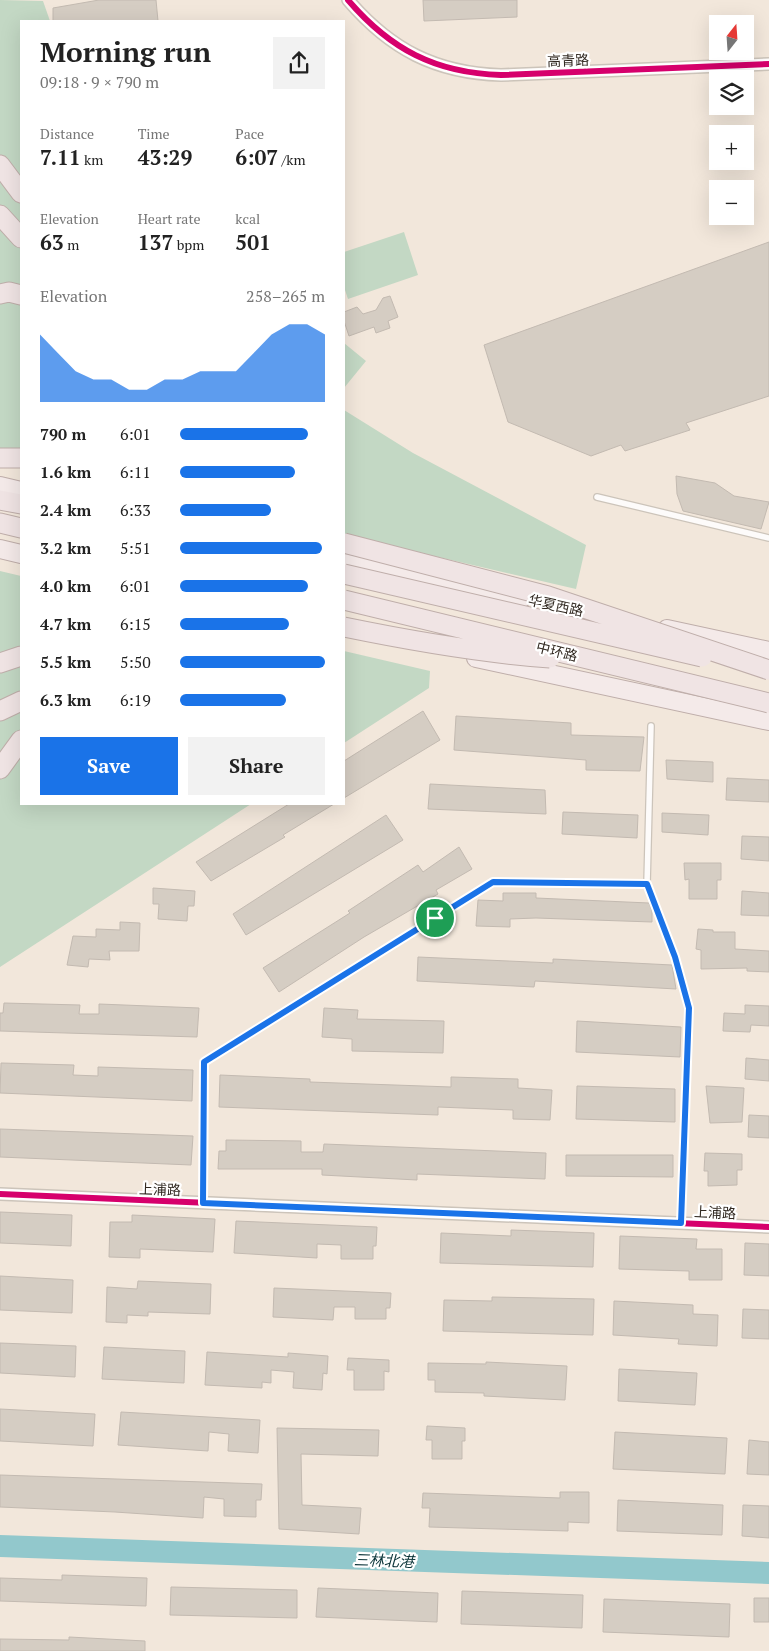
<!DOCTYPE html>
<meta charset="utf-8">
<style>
body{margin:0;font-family:"PT Serif","Noto Sans SC",serif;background:#f2f2f2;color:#222;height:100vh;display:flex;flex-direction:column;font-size:19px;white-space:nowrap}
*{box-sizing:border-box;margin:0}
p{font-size:16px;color:#767676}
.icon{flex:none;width:28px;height:28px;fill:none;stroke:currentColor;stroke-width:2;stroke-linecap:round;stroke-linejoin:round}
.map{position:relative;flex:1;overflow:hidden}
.panel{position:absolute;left:20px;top:20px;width:325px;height:785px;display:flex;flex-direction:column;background:#fff;border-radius:0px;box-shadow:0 5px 20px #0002}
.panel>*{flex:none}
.needle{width:32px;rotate:17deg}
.tools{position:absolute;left:709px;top:15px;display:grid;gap:10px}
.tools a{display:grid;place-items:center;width:45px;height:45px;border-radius:0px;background:#fff;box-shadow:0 5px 20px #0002;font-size:25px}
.pin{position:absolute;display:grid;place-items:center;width:42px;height:42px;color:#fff;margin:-21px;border:2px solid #fff;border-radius:50%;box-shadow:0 1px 5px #0007}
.round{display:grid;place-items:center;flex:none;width:52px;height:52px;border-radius:0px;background:#f2f2f2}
.overview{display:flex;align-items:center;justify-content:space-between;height:85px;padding:0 20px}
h1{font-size:28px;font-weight:600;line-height:38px}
.figures{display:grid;grid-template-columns:repeat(3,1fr);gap:8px;height:85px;padding:5px 20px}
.figures div{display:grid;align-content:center}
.figures b{font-size:21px;font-weight:600}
.figures small{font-size:14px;font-weight:400}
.figures p{font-size:14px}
.chart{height:140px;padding:10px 20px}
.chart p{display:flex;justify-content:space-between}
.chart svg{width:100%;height:90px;margin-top:5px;fill:#1a73e8;opacity:.7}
.button{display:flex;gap:10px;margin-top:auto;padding:10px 20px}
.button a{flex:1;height:58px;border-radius:0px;background:#1a73e8;color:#fff;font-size:20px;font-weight:600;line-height:58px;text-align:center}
.button a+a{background:#f2f2f2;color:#222}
ul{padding:0 20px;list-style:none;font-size:16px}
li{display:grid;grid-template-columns:80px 60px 1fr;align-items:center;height:38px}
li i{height:12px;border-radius:6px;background:#1a73e8}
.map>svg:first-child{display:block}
</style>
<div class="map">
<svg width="769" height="1651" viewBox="0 0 769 1651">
<rect width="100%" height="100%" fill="#f2e7db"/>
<path fill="#c3d8c4" d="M0 0 43 1 50 21H21V459L0 454Z
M404 232 418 275 348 299 344 287V252Z
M344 343 366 361 344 388Z
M344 410 413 453 586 545 576 589 344 535Z
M0 571 21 576V804H251L0 967Z
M344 651 430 671 429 688 344 743Z"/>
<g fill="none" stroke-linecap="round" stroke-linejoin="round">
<path stroke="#92c8cc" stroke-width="22" d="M0 1546 769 1573"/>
</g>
<path fill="#d5cdc3" stroke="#c3bab1" d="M99 0H156L158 21H53V8Z
M423 0H517V17L424 21Z
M769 242V396L686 423 690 430 625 451 621 445 591 456 508 422 484 345Z
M390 296 398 317 388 321 390 328 376 333 374 327 349 336 344 321V312L357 307 363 314 376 310 383 298Z
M676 476 715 483 734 496 769 502 761 529 683 511 677 494Z
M423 711 440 740 344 798V761Z
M456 716 571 723V735L644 737 640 771 586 770V760L454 750Z
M666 760 713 762V782L667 779Z
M727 778 769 780V802L726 800Z
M430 784 545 790 546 814 428 809Z
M289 804H334L283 835 285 837 211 881 196 862Z
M563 812 638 815 637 838 562 834Z
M662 813 709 815 708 835 662 832Z
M386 815 403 840 246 935 233 914Z
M742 836 769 837V861L741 859Z
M459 847 472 869 436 890 438 894 364 937 279 992 263 968 350 913 348 911 418 865 423 872Z
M684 863H721V880H717V899H689V879L685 880Z
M153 888 195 891 194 906H188L187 921 158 919 159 904H153Z
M742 891 769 893V916L741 915Z
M503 893H536V898L649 903 652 911V922L536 918 510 919V927L476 926 478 900 503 901Z
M120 922 140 923 139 951H109L110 960 89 959 88 967 67 965 73 936 96 937V929L120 930Z
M698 929 713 930V932H735V949L769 951V972L747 971V968L701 969V950L696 949Z
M418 957 553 963V959L672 965 676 989 535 981 534 987 417 981Z
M4 1003 80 1005 79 1014H99V1004L199 1008 197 1037 0 1031V1013H3Z
M745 1005 769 1006V1026L751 1025 750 1032 723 1031 724 1013 745 1014Z
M324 1008 358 1010 357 1019 444 1021 443 1053 352 1051V1039L322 1037Z
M577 1021 681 1027 680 1057 576 1052Z
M746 1058 769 1060V1081L745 1079Z
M1 1063 74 1065 73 1075 98 1076V1067L193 1070 192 1101 0 1093Z
M220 1075 310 1079V1082L451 1087V1077L518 1079V1088L552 1090 550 1120 513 1119V1110L438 1107V1115L219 1107Z
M577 1086 675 1089V1122L576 1119Z
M706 1086 744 1088 742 1122 710 1123Z
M749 1115 769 1116V1138L748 1137Z
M0 1129 193 1136 191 1165 0 1157Z
M226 1140 301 1141V1152H323L324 1144 546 1153 545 1179 417 1174V1180L322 1175V1169H218L219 1151H226Z
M705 1153 742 1154V1170H737V1185L708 1186V1171H704Z
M566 1155H673V1177L566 1176Z
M0 1212 72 1215 71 1246 0 1243Z
M132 1215 215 1219 213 1252 140 1249V1258L109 1257 110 1222H132Z
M236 1221 377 1227 376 1246H373V1259H341V1245L317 1244V1258L234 1253Z
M511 1230 594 1233 593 1267 440 1263 441 1233 511 1236Z
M620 1236 697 1239 696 1249H722V1280H689V1271L619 1269Z
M745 1243 769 1244V1276L744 1275Z
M0 1276 73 1280 72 1313 0 1310Z
M138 1281 211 1284 210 1314 148 1312V1316L127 1315V1323L106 1322 107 1287 137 1289Z
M274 1288 391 1293 390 1308H386V1319H355V1307H334L333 1320 273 1317Z
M492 1297 594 1299 593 1335 443 1331 444 1300 492 1301Z
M614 1301 693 1305V1314L718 1315 717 1346 678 1344 679 1339 613 1335Z
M743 1309 769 1310V1339L742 1338Z
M0 1343 76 1346 75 1377 0 1373Z
M104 1347 185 1351 184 1383 102 1379Z
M207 1352 288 1357V1353L328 1356 327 1374 323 1373 322 1390 293 1388 294 1372 271 1370V1383L262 1382V1388L205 1385Z
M348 1358 389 1360V1372L384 1371V1390H354V1370H347Z
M486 1362 567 1366 565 1400 484 1396V1393L435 1392V1380H428V1363L486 1364Z
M619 1369 697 1373 695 1405 618 1401Z
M0 1409 95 1414 93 1446 0 1441Z
M121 1412 260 1420 258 1453 228 1451 229 1434 209 1432 208 1451 118 1445Z
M427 1426 465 1428V1441H462V1459H432V1440H426Z
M277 1428 379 1430 378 1456 301 1454 302 1505 361 1508 359 1534 279 1529Z
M615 1432 727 1438 725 1474 613 1469Z
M749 1440 769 1442V1475L747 1474Z
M0 1475 262 1484 261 1500H256V1517L224 1516V1499L204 1497 203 1518 115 1512 0 1507Z
M560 1492H589V1523L568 1522V1531L429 1527 430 1508H422L423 1493 560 1498Z
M618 1500 723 1505 722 1535 617 1531Z
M743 1505 769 1506V1538L742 1536Z
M62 1575 147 1578 146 1606 0 1601V1578L62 1580Z
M171 1587 297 1590V1618L170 1615Z
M318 1588 438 1593 437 1622 316 1617Z
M462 1591 583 1595 582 1628 461 1624Z
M754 1598H769V1622H754Z
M604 1599 730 1604 729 1637 603 1632Z
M69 1637 145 1641V1651H0V1639L69 1640Z"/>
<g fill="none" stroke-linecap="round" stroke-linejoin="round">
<g stroke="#ccc4ba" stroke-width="8">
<path id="service" d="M597 497 769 538
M651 726 647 884 675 957 689 1009 681 1223
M203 1203 204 1062 493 882 647 884"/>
</g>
<g stroke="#ccc4ba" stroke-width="14">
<path id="minor" d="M348 0C390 49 435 73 501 75L769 64
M0 1194 769 1227"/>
</g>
<g stroke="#bfaeaa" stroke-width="20">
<path id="primary" d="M0 486 21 491
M0 549 21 554
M344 560 522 598
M667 629 769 651
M476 658 769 721"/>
</g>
<g stroke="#bfaeaa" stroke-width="21">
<path id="trunk" d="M0 165 21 193
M0 215 21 238
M0 294 9 292 21 295
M0 458H21
M0 500 21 504
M0 523 21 528
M0 663 21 656
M0 711 21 701
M0 769 21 740"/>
</g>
<use href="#service" stroke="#fdfbfa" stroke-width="5.5"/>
<use href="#minor" stroke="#fdfbfa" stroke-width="11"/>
<use href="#primary" stroke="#f4eae9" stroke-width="18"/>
<use href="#trunk" stroke="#f0e4e4" stroke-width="19"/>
<g stroke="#bfaeaa" stroke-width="21" stroke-linecap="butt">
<path id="trunk-bridge" d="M344 543 548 596 769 670
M344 574 702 657
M344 600 769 703
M344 627C412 641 480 653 550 658"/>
</g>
<use href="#trunk-bridge" stroke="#f0e4e4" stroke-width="19"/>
<g stroke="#fff" stroke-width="9">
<path id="cycleway" d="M348 0C390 49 435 73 501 75L769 64
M0 1194 769 1227"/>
</g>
<use href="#cycleway" stroke="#d6006c" stroke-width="6"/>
</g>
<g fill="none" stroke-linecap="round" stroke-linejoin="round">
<g stroke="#fff" stroke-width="10">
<path id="route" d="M493 882 647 884 675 957 689 1008 681 1223 203 1203 204 1062Z"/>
</g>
<use href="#route" stroke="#1a73e8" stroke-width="6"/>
</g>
<g text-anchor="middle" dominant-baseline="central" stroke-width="4.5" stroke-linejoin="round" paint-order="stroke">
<g font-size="14" fill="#312921" stroke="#fff">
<text transform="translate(568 60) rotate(-2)">高青路</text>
<text transform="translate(556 605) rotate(12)">华夏西路</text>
<text transform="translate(557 651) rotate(14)">中环路</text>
<text transform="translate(160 1189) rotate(2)">上浦路</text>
<text transform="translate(715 1212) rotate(3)">上浦路</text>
</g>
<g font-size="15" font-style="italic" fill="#0a3338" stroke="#fff">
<text transform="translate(384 1560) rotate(2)">三林北港</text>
</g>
</g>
</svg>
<div class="tools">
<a><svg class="needle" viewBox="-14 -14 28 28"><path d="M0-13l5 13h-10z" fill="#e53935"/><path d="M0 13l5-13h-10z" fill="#767676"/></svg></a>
<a><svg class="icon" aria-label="layers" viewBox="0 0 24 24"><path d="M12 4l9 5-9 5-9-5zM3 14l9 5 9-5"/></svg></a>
<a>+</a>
<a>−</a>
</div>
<div class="pin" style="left:435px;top:918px;background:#1e9e55"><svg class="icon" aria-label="arrive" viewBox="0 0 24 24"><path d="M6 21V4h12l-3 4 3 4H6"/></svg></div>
<section class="panel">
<div class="overview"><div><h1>Morning run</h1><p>09:18 · 9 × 790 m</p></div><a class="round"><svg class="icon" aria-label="share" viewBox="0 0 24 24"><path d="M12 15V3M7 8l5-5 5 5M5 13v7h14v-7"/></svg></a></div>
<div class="figures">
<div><p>Distance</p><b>7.11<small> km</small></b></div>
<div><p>Time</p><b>43:29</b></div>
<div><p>Pace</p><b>6:07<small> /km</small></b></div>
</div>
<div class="figures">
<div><p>Elevation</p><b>63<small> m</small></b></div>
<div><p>Heart rate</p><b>137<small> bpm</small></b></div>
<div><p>kcal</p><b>501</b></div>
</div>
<div class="chart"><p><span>Elevation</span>258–265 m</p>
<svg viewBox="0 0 160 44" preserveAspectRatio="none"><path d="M0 44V11L10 20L20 29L30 33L40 33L50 38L60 38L70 33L80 33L90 29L100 29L110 29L120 20L130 11L140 6L150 6L160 11V44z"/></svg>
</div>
<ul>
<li><b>790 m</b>6:01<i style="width:88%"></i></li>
<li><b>1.6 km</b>6:11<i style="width:79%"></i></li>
<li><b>2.4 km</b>6:33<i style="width:63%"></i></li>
<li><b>3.2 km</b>5:51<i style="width:98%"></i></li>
<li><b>4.0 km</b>6:01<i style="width:88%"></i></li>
<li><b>4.7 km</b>6:15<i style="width:75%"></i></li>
<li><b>5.5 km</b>5:50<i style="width:100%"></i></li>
<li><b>6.3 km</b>6:19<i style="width:73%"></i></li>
</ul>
<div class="button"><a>Save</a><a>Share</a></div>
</section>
</div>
